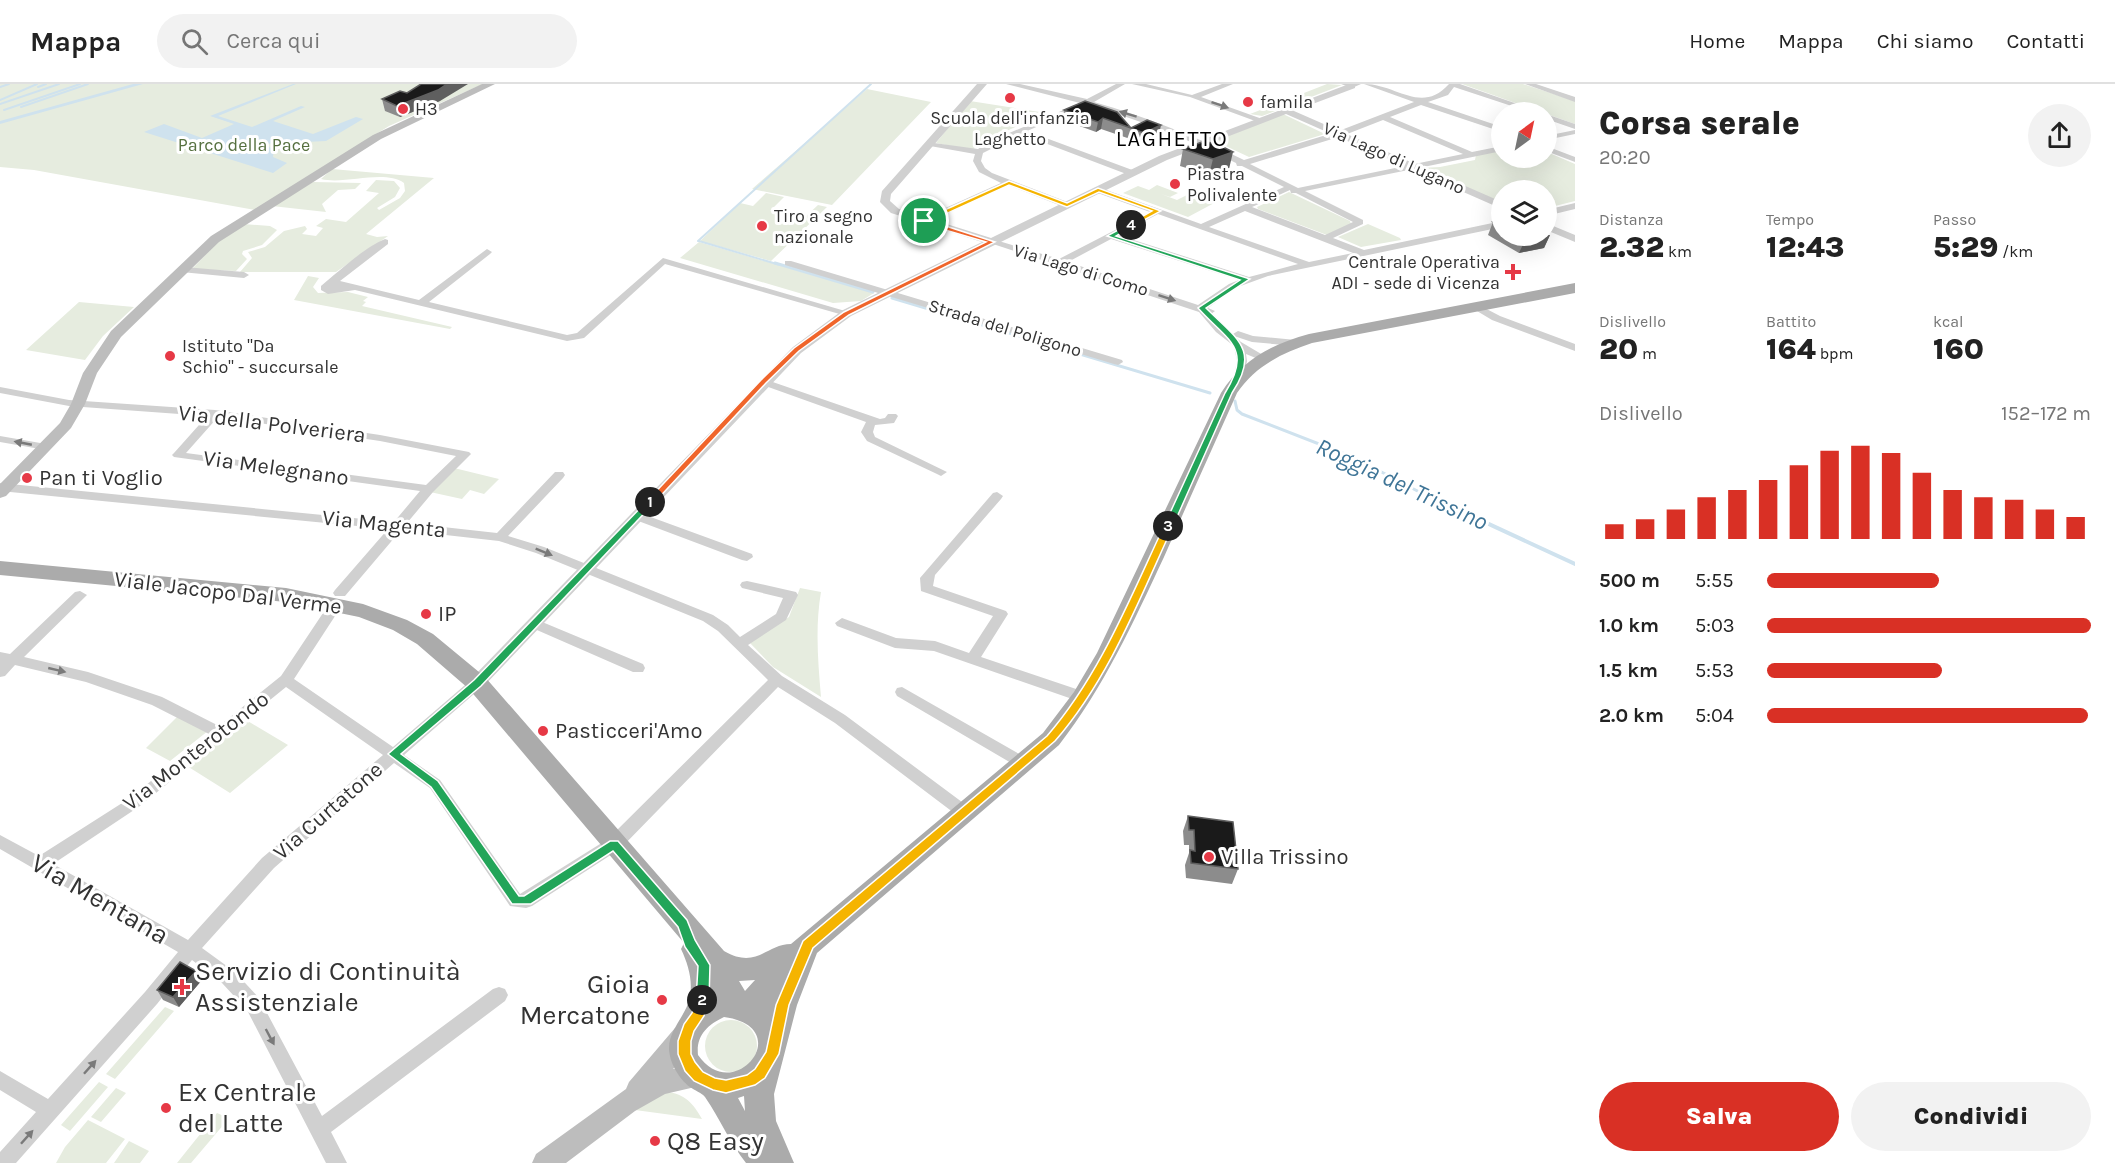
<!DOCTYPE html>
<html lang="it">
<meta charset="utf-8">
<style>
body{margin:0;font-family:Karla,sans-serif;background:#f2f2f2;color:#222;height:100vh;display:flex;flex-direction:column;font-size:22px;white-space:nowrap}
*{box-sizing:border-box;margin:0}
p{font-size:20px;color:#767676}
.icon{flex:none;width:33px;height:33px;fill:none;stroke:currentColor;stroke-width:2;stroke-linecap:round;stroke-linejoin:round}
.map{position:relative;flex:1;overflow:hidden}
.panel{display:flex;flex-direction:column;background:#fff;width:540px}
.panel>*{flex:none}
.needle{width:39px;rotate:33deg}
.fabs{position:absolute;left:1491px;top:18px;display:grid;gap:12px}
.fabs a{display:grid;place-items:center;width:66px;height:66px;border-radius:50%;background:#fff;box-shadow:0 6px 24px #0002;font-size:30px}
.pin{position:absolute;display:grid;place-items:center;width:51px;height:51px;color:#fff;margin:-26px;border:3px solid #fff;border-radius:50%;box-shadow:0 2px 6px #0007}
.km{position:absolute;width:30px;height:30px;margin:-15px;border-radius:50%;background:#222;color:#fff;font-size:16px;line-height:30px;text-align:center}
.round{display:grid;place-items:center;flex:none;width:63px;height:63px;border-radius:32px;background:#f2f2f2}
.overview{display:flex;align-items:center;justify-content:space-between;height:102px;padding:0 24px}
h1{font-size:33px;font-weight:800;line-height:45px}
.figures{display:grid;grid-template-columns:repeat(3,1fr);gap:9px;height:102px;padding:6px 24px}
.figures div{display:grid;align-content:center}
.figures b{font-size:30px;font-weight:800}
.figures small{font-size:16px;font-weight:400}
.figures p{font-size:16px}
.chart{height:168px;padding:12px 24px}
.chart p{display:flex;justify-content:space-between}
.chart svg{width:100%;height:108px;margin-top:6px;stroke:#d93025;stroke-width:6}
.primary-button{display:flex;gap:12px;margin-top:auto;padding:12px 24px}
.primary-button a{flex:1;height:69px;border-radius:36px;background:#d93025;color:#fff;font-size:24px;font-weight:800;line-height:69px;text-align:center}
.primary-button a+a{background:#f2f2f2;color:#222}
ul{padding:0 24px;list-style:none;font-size:20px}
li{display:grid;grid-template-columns:96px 72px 1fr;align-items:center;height:45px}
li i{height:15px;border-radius:8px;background:#d93025}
header{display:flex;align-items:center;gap:36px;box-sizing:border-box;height:84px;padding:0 30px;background:#fff;border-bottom:2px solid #e0e0e0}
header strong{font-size:28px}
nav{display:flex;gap:33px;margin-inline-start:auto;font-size:21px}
.search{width:420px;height:54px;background:#f2f2f2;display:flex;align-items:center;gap:15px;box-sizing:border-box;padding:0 21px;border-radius:33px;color:#767676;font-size:22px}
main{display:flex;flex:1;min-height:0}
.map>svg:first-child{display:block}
</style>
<header>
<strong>Mappa</strong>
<div class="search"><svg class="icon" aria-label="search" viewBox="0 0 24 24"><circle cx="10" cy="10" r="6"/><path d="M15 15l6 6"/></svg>Cerca qui</div>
<nav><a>Home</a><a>Mappa</a><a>Chi siamo</a><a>Contatti</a></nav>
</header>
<main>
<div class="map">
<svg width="1575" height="1079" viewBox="0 0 1575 1079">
<rect width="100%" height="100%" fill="#fff"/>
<path fill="#e6ecdf" d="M0 0H483L389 42 255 126 34 86 0 83Z
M1327 0 1342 1 1262 32 1250 30Z
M1462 0H1523L1575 17V40Z
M867 5 931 18 832 121 752 105Z
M970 17 1046 29 987 56 972 66 936 59Z
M1283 30 1325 50 1249 73 1215 57Z
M1501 66 1502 74H1546L1547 68 1575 80V117L1547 124 1546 106H1502L1501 120 1421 84 1440 83 1475 76 1476 71Z
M332 85 434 94 366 150 377 153 388 152 336 188H240L252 174 248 168 265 163 284 147 305 142 307 145 302 150 316 152 323 144 316 142 326 135 346 138 379 109 366 107 376 96 394 97 400 104 395 113 377 124 379 126 400 114 405 107 404 99C384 85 345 101 321 95Z
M313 98 361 99 355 105 338 106 322 120 326 128 272 122Z
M1157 101 1178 109 1170 113 1161 110 1177 116 1193 108 1218 117 1188 133 1123 109 1138 102 1149 106Z
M1289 108 1350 137 1351 140 1327 151 1258 125 1257 123Z
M766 109 784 113 770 127 804 134 818 121 827 123 771 177 700 157 740 119 753 122Z
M243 140 270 142 277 146 262 161 243 167 242 170 247 175 236 187 192 185 219 157Z
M1368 140 1400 154 1401 156 1361 163 1338 153Z
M699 158 874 209 861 217 833 219 680 174Z
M308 192 319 194 313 203 318 209 348 208 368 213 363 217 366 218 362 222 452 243 450 245 294 216Z
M79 218 134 223 103 252 85 276 26 266Z
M454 384 499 395 484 410 470 406 462 415 430 408Z
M800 504 821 508C815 543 818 578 821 613L773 583 750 559V555L789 533Z
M178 632 208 647 170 677 146 664Z
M246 636 288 661 230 709 187 682Z
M165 923 174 927 115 995 106 990Z
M705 962a26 26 0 1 1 52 0a26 26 0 1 1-52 0Z
M99 998 108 1003 70 1047 61 1041Z
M116 1004 126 1009 101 1038 91 1033Z
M667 1008C685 1010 693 1019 702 1035L635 1026Z
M217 1029 226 1033 225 1039 191 1079H177Z
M88 1036 125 1055 106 1079H56L65 1063Z
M129 1057 149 1067 140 1079H114Z"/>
<path fill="#cfe2ee" d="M133 0H143L0 40V37Z
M293 0H296L218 32 252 43 301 22 305 23 273 37 313 50 356 33 363 35 326 57 265 60 274 66 273 73 287 79 273 89 144 48 164 40 202 54 234 40 210 32Z"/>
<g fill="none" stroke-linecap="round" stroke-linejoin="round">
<path stroke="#cfe2ee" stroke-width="2" d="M0 3 9 0
M38 3 46 0
M0 16 37 0
M0 20 59 0
M21 23 88 0
M4 26 80 0
M698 157 871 0
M699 157 780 181"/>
<path stroke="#cfe2ee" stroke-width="3" d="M775 179 873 208
M892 214 1210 309
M1235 317 1237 326 1242 330 1355 374 1425 411"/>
<path stroke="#cfe2ee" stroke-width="4" d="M1422 409 1575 480"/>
<path fill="#d0d0d0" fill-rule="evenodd" d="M1006 0H1020L1087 15 1116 0H1125L1094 18C1146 33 1195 52 1244 76L1336 48 1414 18 1364 0C1397 0 1421 31 1449 0H1460L1540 28H1530L1454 3 1448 11 1428 18 1502 43V48L1421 21 1390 33 1472 68 1502 62V67L1305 107 1363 136V140L1333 154 1364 166 1502 137V143L1268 192 1235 204 1208 224 1215 227 1211 230 1241 258 1268 274 1263 277 1246 270 1247 277 1244 292 1239 295 1234 292 1237 277 1234 262 1216 248 1199 228 987 158 992 155 1059 175 1150 128 1095 108V104L1098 103 1201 140 1284 103 1242 82H1237L1236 79C1188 55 1140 36 1088 21L1027 47 1135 87V91H1129L1021 50 983 69 981 77 985 84 992 89 1070 119V123H1064L1008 101 927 139H921V135L1001 99 979 88 973 77 975 70 930 62 926 60 927 58 978 65 988 58 1080 19ZM1383 36 1463 70 1298 104 1250 80 1342 52ZM1290 106 1291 109H1296L1353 138 1325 151 1252 123ZM1245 127 1353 169 1309 178 1209 143ZM1158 130 1298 180 1249 193 1118 151ZM1111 155 1239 196 1229 200 1198 221 1068 178Z
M1132 0H1146L1192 11 1222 0H1233L1201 13 1265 36 1258 38 1190 13Z
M1341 0H1361L1352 4Z
M1525 0H1536L1575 13V18Z
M1546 30 1575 40V45L1546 35Z
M1575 46V50L1546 56V52Z
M1546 62 1575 73V78L1546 67Z
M1575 119V125L1546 132V126Z
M385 155 388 156V160L340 197 419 216 487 165 492 168 490 170 429 218 567 251 577 249 663 174 852 229 847 232 843 231 665 180 584 254 567 257 355 206 328 210 321 206V202C338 188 365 163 385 155Z
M785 177H791L1122 276 1123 278 1118 281 1114 280 785 181Z
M184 183 244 188 249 191 244 194 181 188V184Z
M1475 219 1500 232 1575 260V267L1492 236 1472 224 1470 222Z
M1238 247 1253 252 1296 256 1301 259 1296 262 1252 258 1234 252 1233 250Z
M764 295 880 335 885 334 888 330H896L898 332 894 339 875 341 873 348 875 353 947 388 941 392 937 390 867 357 861 348 866 338 760 300V296Z
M0 303 69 316 215 326 380 351 469 368 471 370 433 408 407 439 497 449 555 388H563L565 391 563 394 508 452 544 463 713 531 728 541 740 553 776 530 783 514 742 504 740 501 742 498 747 497 796 508 798 511 786 536 748 561 782 592 845 631 970 724 972 728 970 732 964 734 958 732 835 639 778 603 620 765 532 822 526 824 510 822 430 704 394 679 274 784 202 864 235 888 259 914 322 1032 493 905 499 903 505 905 508 911 505 917 331 1048 347 1079H326L247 926 222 899 192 876 157 920 16 1079H0V1068L36 1028 0 1006V987L48 1015 145 908 178 868 0 765V751L39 772 130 714 209 650 152 621 86 598 15 581 5 592 0 593V568L10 570 75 508 80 507 87 511 24 573 88 588 162 613 219 642 281 592 325 526 330 524 337 529 294 595 393 663 472 595H482L484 599 482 603 404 671 440 696 520 810 608 755 768 596 718 547 703 537 536 469 499 457 401 446 345 512H335L333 509 335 506 388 445 0 407V399L394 438 420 407 174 373 172 371 174 369 207 332 69 322 0 309ZM218 333 380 357 456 372 426 401 186 369ZM286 603 383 671 262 774 188 856 53 780 140 722Z
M0 352 46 360 52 363 46 366 0 358Z
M997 408 1003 412 1001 415 935 491 933 502 1006 527 1008 530 981 573 1088 609 1090 613 1088 617H1078L934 567 895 564 837 542 835 539 842 534 896 554 935 557 969 569 993 532 921 507 920 494 993 409Z
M637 428 752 470 753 473 747 477 742 476 633 435 631 432Z
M535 535 643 580 645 584 643 588H633L530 543 528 540 530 537Z
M902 603 1028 675 1031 679 1028 683H1018L897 612 895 608 897 604Z"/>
<path fill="#d0d0d0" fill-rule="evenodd" d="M977 0H987L891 110 890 117 899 125 991 154 1159 72 1349 0H1355V4L1294 27 1502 118V125L1286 30 1167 76 851 232 801 269 483 603 477 605 471 603 468 599 471 595 793 263 843 226 982 158 891 129 880 118 882 107Z
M1546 139 1575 151V158L1546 146Z"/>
<path fill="#bdbdbd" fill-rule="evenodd" d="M482 0H495L381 55 219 158 121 253 97 289 85 320 71 344 6 412 0 414V400L60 339 71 320 83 289 111 247 211 152 373 51Z
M684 941 693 944 696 952 685 972 673 985 699 980 708 984 711 992 708 1000 665 1010 635 1027 566 1079H532L536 1070 626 1005 629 998 675 944Z"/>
<path fill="#ababab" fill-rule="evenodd" d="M1575 199V209L1312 259C1282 269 1255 282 1237 309 1213 363 1188 418 1164 473 1133 539 1104 603 1059 661L817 869 797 921 774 1010 776 1037 794 1079H746C730 1059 720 1035 705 1013 701 1008 695 1007 690 1003 679 995 669 978 669 964 669 951 677 941 683 930 696 909 691 886 681 865L684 859 469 605 417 560 393 546 359 533 286 518 0 491V477L286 504 363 520 407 536 433 550 485 593 724 867C757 886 766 860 791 860L1043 649 1074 608 1097 569 1221 309C1242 276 1272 260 1309 250ZM755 896 745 907 739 897ZM724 933C798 943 734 1023 698 971 696 952 707 941 724 933ZM744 1012 745 1027 738 1014Z"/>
</g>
<path fill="#8c8c8c" d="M407 9 440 17 400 33 385 27 382 15Z
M1085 17 1131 44 1159 51 1142 59 1101 45 1096 48 1063 36 1064 26Z
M1202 58 1229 85 1209 91 1180 82 1183 65Z
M1502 136V152L1550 151 1544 164 1519 169 1488 151 1493 138Z
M1188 732 1238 785 1232 800 1186 794 1185 781 1189 769V761H1184L1183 747Z
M202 896 179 923 163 916 157 906Z"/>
<path fill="#5f5f5f" d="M447 0H468L440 17 400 33 397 22Z
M1103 34 1101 45 1096 48 1098 38Z
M1161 41 1159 51 1142 59 1144 49Z
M1233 68 1229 85 1209 91 1213 75Z
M1550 151 1544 164 1519 169 1525 156Z
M196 887 202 896 179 923 173 913Z"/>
<path fill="#1a1a1a" stroke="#5f5f5f" stroke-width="1.5" d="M421 0H447L438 6 397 22 382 15 400 7 407 9Z
M1085 17 1117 28 1131 44 1103 34 1098 38 1064 26Z
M1147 36 1161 41 1144 49 1131 44Z
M1202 58 1215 59 1233 68 1213 75 1183 65Z
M1502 136V143L1493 138Z
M1517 152H1546L1525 156Z
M1188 732 1233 738 1238 785 1191 779 1190 766 1195 767 1194 746H1189Z
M180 878 196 887 173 913 157 906Z"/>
<defs><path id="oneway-solid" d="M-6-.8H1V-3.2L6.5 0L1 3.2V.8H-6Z" transform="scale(1.5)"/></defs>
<g fill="#7a7a7a">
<use href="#oneway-solid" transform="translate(1220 21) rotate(19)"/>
<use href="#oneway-solid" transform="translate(1128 30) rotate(-163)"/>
<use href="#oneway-solid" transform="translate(1167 214) rotate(18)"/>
<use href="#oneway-solid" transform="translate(23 359) rotate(-169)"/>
<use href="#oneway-solid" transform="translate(544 468) rotate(22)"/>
<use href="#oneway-solid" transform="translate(57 586) rotate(13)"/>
<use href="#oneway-solid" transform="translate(270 953) rotate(62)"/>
<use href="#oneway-solid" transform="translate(90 983) rotate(-48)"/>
<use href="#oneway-solid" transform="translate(27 1053) rotate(-48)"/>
</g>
<path fill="#f0652b" stroke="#fff" stroke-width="1.5" d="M924 135 995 158 849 231 799 267 766 299 653 420H647V417L761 296 794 264 844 228 986 158 921 139Z"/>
<path fill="#22a559" stroke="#fff" stroke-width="1.5" d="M647 417 655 418 481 602 401 670 438 697 519 812H524L610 757H618L687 836 695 856 710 881 709 916 702 921 696 916 698 882 685 863 678 843 613 767 531 820H512L431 703 388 670 474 596Z"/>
<path fill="#f5b400" stroke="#fff" stroke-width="1.5" d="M1168 439 1173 442C1139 516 1109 595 1055 657L813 864 789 921 779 970 765 994 755 1001 726 1009 713 1006 694 997 685 987 678 970V957L684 940 692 929 698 912 702 910 709 916 704 932 694 947 691 957V970L695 978 703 988 715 994 726 996 747 991 755 985 766 968 776 921 803 857 1047 652C1100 591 1130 514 1164 442Z"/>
<path fill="#22a559" stroke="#fff" stroke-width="1.5" d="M1129 140 1135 141 1116 152 1250 195 1206 224C1236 254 1261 266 1232 309L1173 442 1168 445 1164 442 1225 309C1254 263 1226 256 1198 224L1240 196 1107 152Z"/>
<path fill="#f5b400" stroke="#fff" stroke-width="1.5" d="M1009 97 1067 119 1098 104 1161 127 1131 143 1129 140 1152 127 1099 108 1067 123 1009 101 926 139 920 137Z"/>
<g fill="#e63946" stroke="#fff" stroke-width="2">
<circle cx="1010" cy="14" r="6"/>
<circle cx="1248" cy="18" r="6"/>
<circle cx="403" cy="25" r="6"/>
<circle cx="1175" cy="100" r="6"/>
<circle cx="762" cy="142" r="6"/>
<path d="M1510 179h6v6h6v6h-6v6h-6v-6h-6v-6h6z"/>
<circle cx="170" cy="272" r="6"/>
<circle cx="27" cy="394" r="6"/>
<circle cx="426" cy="530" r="6"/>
<circle cx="543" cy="647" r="6"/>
<circle cx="1209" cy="773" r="6"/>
<path d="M179 894h6v6h6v6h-6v6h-6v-6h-6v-6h6z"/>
<circle cx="662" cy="916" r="6"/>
<circle cx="166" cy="1024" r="6"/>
<circle cx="655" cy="1057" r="6"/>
</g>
<g text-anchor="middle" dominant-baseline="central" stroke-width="6" stroke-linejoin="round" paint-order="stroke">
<g font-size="18" fill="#333" stroke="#fff" text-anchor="start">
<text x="1260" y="18">famila</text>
<text x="415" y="25">H3</text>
<text x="1010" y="34" text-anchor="middle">Scuola dell'infanzia<tspan x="1010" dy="21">Laghetto</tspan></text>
<text x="1187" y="90">Piastra<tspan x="1187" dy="21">Polivalente</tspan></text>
<text x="774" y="132">Tiro a segno<tspan x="774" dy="21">nazionale</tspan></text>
<text x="1500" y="178" text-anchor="end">Centrale Operativa<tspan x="1500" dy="21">ADI - sede di Vicenza</tspan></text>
<text x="182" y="262">Istituto "Da<tspan x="182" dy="21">Schio" - succursale</tspan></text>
</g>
<g font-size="18" fill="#56703f" stroke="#fff">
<text x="244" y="61">Parco della Pace</text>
</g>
<g font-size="18" fill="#333" stroke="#fff">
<text transform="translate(1394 74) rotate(24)">Via Lago di Lugano</text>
<text transform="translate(1081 186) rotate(17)">Via Lago di Como</text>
<text transform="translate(1005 244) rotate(17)">Strada del Poligono</text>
</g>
<g font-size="22" letter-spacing="1.5" fill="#000" stroke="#fff">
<text x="1172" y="55">LAGHETTO</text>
</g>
<g font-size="22" fill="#333" stroke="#fff">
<text transform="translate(272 340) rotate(7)">Via della Polveriera</text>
<text transform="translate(276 384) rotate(8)">Via Melegnano</text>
<text transform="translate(384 440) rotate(6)">Via Magenta</text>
<text transform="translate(228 509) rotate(7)">Viale Jacopo Dal Verme</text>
<text transform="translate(196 667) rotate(-38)">Via Monterotondo</text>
<text transform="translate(328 727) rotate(-41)">Via Curtatone</text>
</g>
<g font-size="22" fill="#333" stroke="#fff" text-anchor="start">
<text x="39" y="394">Pan ti Voglio</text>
<text x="438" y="530">IP</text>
<text x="555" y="647">Pasticceri'Amo</text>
<text x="1221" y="773">Villa Trissino</text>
</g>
<g font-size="24" font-style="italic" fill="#3f7597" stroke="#fff">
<text transform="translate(1402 400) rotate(25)">Roggia del Trissino</text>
</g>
<g font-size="27" fill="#333" stroke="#fff">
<text transform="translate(100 815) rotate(30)">Via Mentana</text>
</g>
<g font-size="27" fill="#333" stroke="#fff" text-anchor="start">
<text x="195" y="887">Servizio di Continuità<tspan x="195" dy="31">Assistenziale</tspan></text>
<text x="650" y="900" text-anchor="end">Gioia<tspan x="650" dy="31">Mercatone</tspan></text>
<text x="178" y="1008">Ex Centrale<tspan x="178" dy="31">del Latte</tspan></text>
<text x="667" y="1057">Q8 Easy</text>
</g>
</g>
</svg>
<div class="fabs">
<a><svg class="needle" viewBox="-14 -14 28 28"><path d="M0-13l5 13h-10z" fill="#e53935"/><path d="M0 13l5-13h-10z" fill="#767676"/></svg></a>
<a><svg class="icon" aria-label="layers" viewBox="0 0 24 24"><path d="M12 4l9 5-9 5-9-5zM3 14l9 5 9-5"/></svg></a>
</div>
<div class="pin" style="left:924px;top:137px;background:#1e9e55"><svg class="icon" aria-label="arrive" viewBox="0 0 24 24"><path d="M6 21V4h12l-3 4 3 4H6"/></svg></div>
<b class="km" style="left:650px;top:418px">1</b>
<b class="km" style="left:702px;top:916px">2</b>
<b class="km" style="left:1168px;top:442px">3</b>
<b class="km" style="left:1131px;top:141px">4</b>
</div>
<section class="panel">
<div class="overview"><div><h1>Corsa serale</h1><p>20:20</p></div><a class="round"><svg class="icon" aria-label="share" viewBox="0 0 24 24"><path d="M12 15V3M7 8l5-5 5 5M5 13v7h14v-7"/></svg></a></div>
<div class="figures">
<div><p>Distanza</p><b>2.32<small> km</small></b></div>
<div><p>Tempo</p><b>12:43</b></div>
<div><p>Passo</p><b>5:29<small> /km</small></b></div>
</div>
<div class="figures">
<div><p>Dislivello</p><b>20<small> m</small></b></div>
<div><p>Battito</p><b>164<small> bpm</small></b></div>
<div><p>kcal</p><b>160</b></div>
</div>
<div class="chart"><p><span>Dislivello</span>152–172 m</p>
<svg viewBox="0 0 160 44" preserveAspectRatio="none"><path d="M5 44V38M15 44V36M25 44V32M35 44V27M45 44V24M55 44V20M65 44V14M75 44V8M85 44V6M95 44V9M105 44V17M115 44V24M125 44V27M135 44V28M145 44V32M155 44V35"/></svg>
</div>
<ul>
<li><b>500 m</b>5:55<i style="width:53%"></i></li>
<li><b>1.0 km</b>5:03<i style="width:100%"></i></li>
<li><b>1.5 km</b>5:53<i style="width:54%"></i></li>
<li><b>2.0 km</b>5:04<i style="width:99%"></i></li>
</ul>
<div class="primary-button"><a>Salva</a><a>Condividi</a></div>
</section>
</main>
